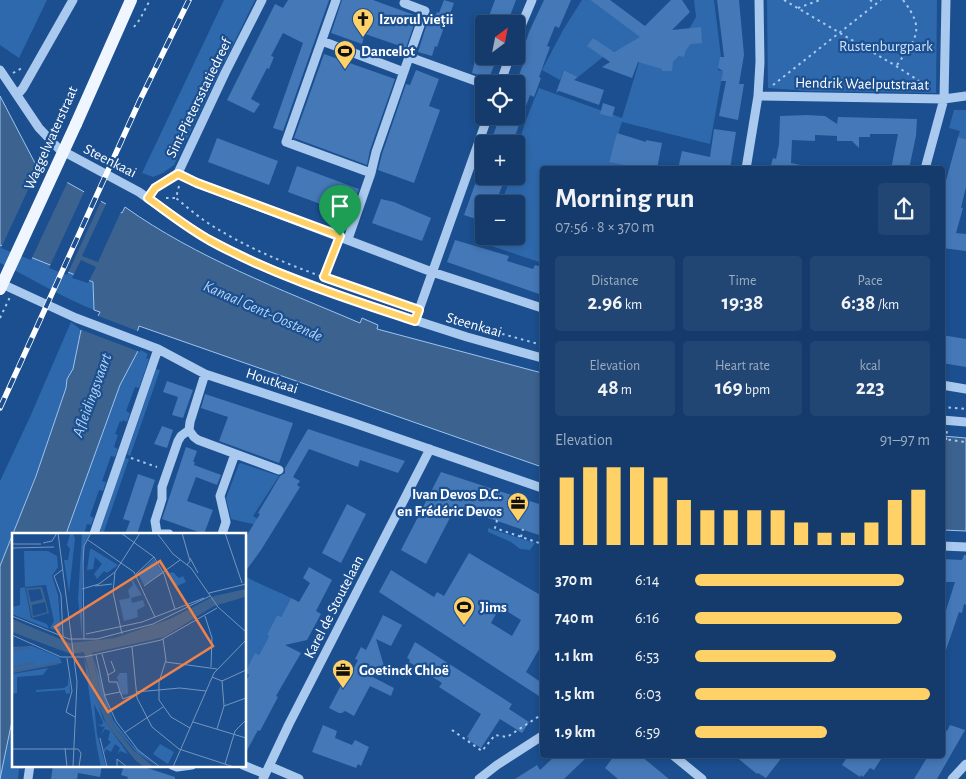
<!DOCTYPE html>
<meta charset="utf-8">
<style>
body{margin:0;font-family:"Alegreya Sans",sans-serif;background:#214673;color:#f1f3f6;height:100vh;display:flex;flex-direction:column;font-size:19px;white-space:nowrap}
*{box-sizing:border-box;margin:0}
p{font-size:16px;color:#9dadc1}
.icon{flex:none;width:28px;height:28px;fill:none;stroke:currentColor;stroke-width:2;stroke-linecap:round;stroke-linejoin:round}
.map{position:relative;flex:1;overflow:hidden}
.panel{position:absolute;left:540px;top:166px;width:405px;height:592px;display:flex;flex-direction:column;background:#143b6b;border-radius:5px;box-shadow:0 2px 8px #0003,0 0 0 1px #33557e}
.panel>*{flex:none}
.needle{width:32px;rotate:32deg}
.controls{position:absolute;left:475px;top:15px;display:grid;gap:10px}
.controls a{display:grid;place-items:center;width:50px;height:50px;border-radius:5px;background:#143b6b;box-shadow:0 2px 8px #0003,0 0 0 1px #33557e;font-size:25px}
.pin{position:absolute;display:grid;place-items:center;width:42px;height:42px;color:#fff;margin:-51px -21px;border-radius:50% 50% 50% 0;rotate:-45deg;box-shadow:0 0 5px #0007}
.pin .icon{rotate:45deg}
.round{display:grid;place-items:center;flex:none;width:52px;height:52px;border-radius:5px;background:#214673}
.headline{display:flex;align-items:center;justify-content:space-between;height:85px;padding:0 15px}
h1{font-size:28px;font-weight:700;line-height:38px}
.figures{display:grid;grid-template-columns:repeat(3,1fr);gap:8px;height:85px;padding:5px 15px}
.figures div{display:grid;align-content:center;border-radius:5px;background:#214673;text-align:center}
.figures b{font-size:21px;font-weight:700}
.figures small{font-size:14px;font-weight:400}
.figures p{font-size:14px}
.chart{height:140px;padding:10px 15px}
.chart p{display:flex;justify-content:space-between}
.chart svg{width:100%;height:90px;margin-top:5px;stroke:#ffd166;stroke-width:6}
ul{padding:0 15px;list-style:none;font-size:16px}
li{display:grid;grid-template-columns:80px 60px 1fr;align-items:center;height:38px}
li i{height:12px;border-radius:6px;background:#ffd166}
.map>svg:first-child{display:block}
</style>
<div class="map">
<svg width="966" height="779" viewBox="0 0 966 779">
<rect width="100%" height="100%" fill="#1b4f8f"/>
<path fill="#2e69ad" d="M0 0H47L19 58 0 45Z
M224 0H255L174 165 163 173 153 177 142 173Z
M582 0H590L642 38 603 57 578 77 564 70 560 80 542 70 563 30Z
M694 0H714L721 57 718 70 723 71 710 144 622 122 609 161 639 169H542V263L486 244 489 236H516V204H501L511 176H516C516 141 526 120 539 88L622 118 639 62H673L694 41 686 34 696 17Z
M767 0H937L936 93 807 91 768 88Z
M954 110H966V139L958 137 960 131 949 128Z
M0 245 93 282 94 310C61 297 31 278 0 263Z
M71 322 81 330 73 369 67 379 66 388 43 457 0 566V481L30 417Z
M139 349 148 354 146 358 149 359 139 388 135 387 126 411 130 413 127 422 123 420 122 422 120 421 115 434 118 435 114 447 118 449 115 457 111 456 102 481 106 482 103 491 99 490 90 516 94 518 91 525 87 524 84 534H66L120 385Z
M156 369 160 370 130 456 127 454Z
M125 458 129 459 103 534H99Z
M241 463 279 476 253 516 274 529 231 519 226 498 239 464Z
M488 528 535 543 530 550 520 549 511 542 488 532Z
M245 576C260 585 276 590 291 598L281 617 277 615 267 635 269 636 259 655 255 654 245 672Z
M14 711V765H24L23 769H19L18 779H0Z"/>
<path fill="#3c6290" stroke="#9cc4f0" d="M0 96 36 165 122 213 125 207C197 258 280 289 360 323L362 318 378 325 377 329 542 373V467L139 326 136 337 139 349 120 385 66 534H14V711L0 779V566L36 476 66 388 67 379 73 369 81 330 97 318 100 312 94 310 93 282 0 245Z
M943 436 966 438V531L943 530Z"/>
<path fill="#1b4f8f" d="M40 164 68 181 31 260 1 248Z
M85 190 102 199 67 275 49 268Z
M107 202 121 209 124 205 98 262 82 256Z
M81 260 96 267 88 283 72 278Z
M96 315 140 332 138 337 141 348 140 352 79 329Z"/>
<path fill="#4478b7" fill-rule="evenodd" d="M288 0H329L283 131 273 128 303 43 283 33 271 56 274 57 269 69 267 68 251 99 260 104 254 113 227 100 275 4 283 8Z
M342 0H373L417 16 406 48 365 34 362 44 331 33Z
M444 0 454 3 450 14 449 13 437 47 435 46 432 56 418 52 428 20 433 22 437 12 439 13Z
M495 0H516L507 24H486Z
M544 0H571L559 28 555 26 547 46 550 47 539 77 541 78 534 97 530 95 515 136 511 135 507 144H490L500 116H516V83L524 62 520 60 529 32Z
M590 0H610L645 26 671 0H682L690 12 672 30 701 27 702 43 691 44 686 50 684 57 679 56 673 62 672 71H662V69L638 62 632 78 602 67 610 62 587 46 593 38 614 52 640 37Z
M717 0H739L744 55 739 84H744L738 120 719 116 726 81H721L723 71 718 68 720 57H724Z
M324 54 395 79 370 150 367 165 294 138Z
M476 56H498L489 78 472 73Z
M416 70 439 79 429 106 440 110 414 183 378 170 382 154 406 84 410 85Z
M564 70 578 77 574 80 604 90 599 105 559 91 556 93Z
M603 103 615 107 612 117 600 114Z
M806 115 825 116 837 124 838 117 917 119 916 136 909 169H891L898 134H870V137H859V148L852 141H837V136L815 135V141L792 140 791 163 801 165V169H770L773 158 776 159 779 144 780 116Z
M714 129 736 132 730 169H678L682 151 710 157Z
M617 133 646 142V140L662 143 657 169H642L609 162Z
M958 137 966 139V187L961 208H963L956 233 966 234V251L942 248V195Z
M217 138 278 161 269 185 208 162Z
M297 166 359 189 350 215 288 192Z
M478 176H506L495 204H484V218L477 216 476 219 464 215Z
M381 199 394 202 431 218 422 241 372 223Z
M455 240 509 256 507 261 533 269 535 265 542 267V295L447 262Z
M942 335 966 339V367L942 363Z
M167 381 193 390 183 418 172 415 178 397 163 392Z
M205 394 293 423 279 463 219 441 228 417 201 408Z
M162 426 173 430 167 448 154 444Z
M308 429 405 461 398 473 360 460 358 467 309 449 293 477 300 481 297 485 300 487 261 550 245 572V538L260 514 258 513 280 476 285 473V468Z
M186 447 197 451 193 462H195L194 465 221 475 217 485 196 477 187 501 213 510 204 534 162 519Z
M441 472 542 505V536L482 516 481 518 454 510 426 564 401 550Z
M138 474 155 480 137 534H125L130 521 123 519Z
M347 504 366 514 341 563 322 553Z
M469 553 542 596V644L526 672 542 683V698L379 592 391 570 434 597 437 592 444 596ZM500 607 521 620 512 636 491 623Z
M964 555H966V605L964 604 962 613 959 612 944 656H942V623L955 582H942V559L962 560Z
M309 567 332 580 316 611 321 614 307 640 285 645 301 653 276 696 278 697 260 731 258 730 245 754V683L249 675 245 672 255 653 259 655 269 636 267 635 277 615 281 617 291 598 299 602 310 583 303 578Z
M383 615 402 625 391 646 376 639 384 666 365 673 394 688 391 696 370 686 354 716 345 711 342 713H339L329 708 341 685 344 687 358 660 355 659 361 647 366 650Z
M415 642 512 704 509 709 529 722 522 733 500 719 481 748 468 740 469 738 467 737 481 714 439 687 442 683 409 662 410 660 407 658Z
M323 725 337 731 335 738 352 745 355 740 369 747 361 766 358 764 356 768 312 752Z
M950 725 965 730 937 779H914L928 756H942V728L947 731Z
M555 756H588L564 779H515L537 765 540 770Z
M614 756H641L669 779H618L605 768Z
M735 756H783L766 778 758 773 757 774Z
M848 756H883L874 770 870 768 863 777 861 775 860 777 842 765Z
M53 765H102L100 777 78 773 77 779H51Z
M124 765H138L175 777V779H127L128 777 121 775Z"/>
<g fill="none" stroke-linecap="round" stroke-linejoin="round">
<path stroke="#a9c9ee" stroke-width="2" stroke-dasharray="2.5 4" stroke-linecap="butt" d="M784 0 896 66 930 88
M870 0 875 4
M798 8 820 0
M134 27 140 19 150 0
M897 65C916 38 926 30 903 0
M13 73 22 68
M773 85 881 0
M179 186 176 198C189 209 202 220 216 228 267 260 334 281 391 300
M166 198H176
M324 277 336 246
M452 320 542 345
M942 407 966 409
M942 439 966 442
M946 440 947 430
M131 458 157 467
M497 520 495 528 542 544
M521 537 523 529
M452 730 482 751 495 735 507 737 541 715 542 716"/>
<path stroke="#a9c9ee" stroke-width="9" d="M336 0 286 142 371 173
M516 38 532 0
M322 41 404 72
M409 57 484 84
M0 70 39 128 59 149 139 192 184 224 211 241 267 268 352 300 467 337 542 358
M500 84 510 56
M18 94 23 88 73 0
M758 96 944 99 966 96
M746 169 758 96 760 62 759 0
M925 169 944 99 946 0
M178 173 197 183 432 272 542 308
M148 198 155 188 178 173 225 73 262 0
M348 239 371 173 376 152 425 11 404 3
M0 283 76 318 158 349 205 374 351 422 542 488
M415 321 488 116
M942 385 966 389
M942 420 966 422
M189 430 194 437 198 440 279 470
M157 533 155 521 162 499V487L178 441 181 436 189 430 190 422 205 374
M94 534 158 349
M156 534H169
M222 534 226 522 220 496 235 454
M942 546 966 547
M674 756 702 779
M172 765 177 767 192 765
M243 765 265 774
M269 766 299 779
M28 779 30 765
M263 779 289 724 430 449
M479 779 497 765 542 736
M952 779 966 764"/>
<path stroke="#f0f6ff" stroke-width="12" d="M76 124 131 0"/>
<g stroke="#fff" stroke-width="5.5">
<path id="rail" d="M0 408 140 100 189 0"/>
</g>
<use href="#rail" stroke="#1b4f8f" stroke-width="4" stroke-dasharray="11" stroke-linecap="butt"/>
<path stroke="#a9c9ee" stroke-width="2" stroke-dasharray="2.5 4" stroke-linecap="butt" d="M0 318 10 297"/>
<path stroke="#f0f6ff" stroke-width="12" d="M0 289 76 124"/>
</g>
<g fill="none" stroke-linecap="round" stroke-linejoin="round">
<g stroke="#fff" stroke-width="10">
<path id="route" d="M178 174 197 183 340 236 324 277 419 310 415 321C346 298 275 276 211 241 189 229 169 213 148 198L155 188Z"/>
</g>
<use href="#route" stroke="#ffd166" stroke-width="6"/>
</g>
<defs>
<g id="church-pin" transform="scale(1.125)"><path d="M0 17L-7.5 6A9.5 9.5 0 1 1 7.5 6Z" fill="#ffd166" stroke="#1b4f8f"/><path d="M-1.2-6h2.4v3.5h3.3v2.4h-3.3V6h-2.4V-.1h-3.3v-2.4h3.3Z" fill="#111"/></g>
<g id="stadium-pin" transform="scale(1.125)"><path d="M0 17L-7.5 6A9.5 9.5 0 1 1 7.5 6Z" fill="#ffd166" stroke="#1b4f8f"/><path d="M0-5a6.5 5 0 1 0 0 10a6.5 5 0 1 0 0-10ZM-3.5-1.8h7v3.6h-7Z" fill="#111"/></g>
<g id="office-pin" transform="scale(1.125)"><path d="M0 17L-7.5 6A9.5 9.5 0 1 1 7.5 6Z" fill="#ffd166" stroke="#1b4f8f"/><path d="M-6-3h4V-5.5h4V-3h4V5H-6ZM-1-4.5V-3h2v-1.5ZM-6 0V1H6V0Z" fill="#111"/></g>
</defs>
<g fill-rule="evenodd">
<use href="#church-pin" x="363" y="19"/>
<use href="#stadium-pin" x="345" y="51"/>
<use href="#office-pin" x="518" y="503"/>
<use href="#stadium-pin" x="464" y="607"/>
<use href="#office-pin" x="343" y="670"/>
</g>
<g text-anchor="middle" dominant-baseline="central" stroke-width="4.5" stroke-linejoin="round" paint-order="stroke">
<g font-size="15" font-weight="bold" fill="#fff" stroke="#1b4f8f" text-anchor="start">
<text x="379" y="19">Izvorul vieţii</text>
<text x="361" y="51">Dancelot</text>
<text x="502" y="494" text-anchor="end">Ivan Devos D.C.<tspan x="502" dy="17">en Frédéric Devos</tspan></text>
<text x="480" y="607">Jims</text>
<text x="359" y="670">Goetinck Chloë</text>
</g>
<g font-size="15" fill="#cfe3fa" stroke="#1b4f8f">
<text x="886" y="46">Rustenburgpark</text>
</g>
<g font-size="15" fill="#fff" stroke="#1b4f8f">
<text transform="translate(862 84) rotate(1)">Hendrik Waelputstraat</text>
<text transform="translate(199 98) rotate(-64)">Sint-Pietersstatiedreef</text>
<text transform="translate(51 138) rotate(-66)">Waggelwaterstraat</text>
<text transform="translate(110 161) rotate(27)">Steenkaai</text>
<text transform="translate(474 325) rotate(16)">Steenkaai</text>
<text transform="translate(272 381) rotate(18)">Houtkaai</text>
<text transform="translate(334 607) rotate(-63)">Karel de Stoutelaan</text>
</g>
<g font-size="16" font-style="italic" fill="#b5d3f5" stroke="#1b4f8f">
<text transform="translate(263 311) rotate(24)">Kanaal Gent-Oostende</text>
<text transform="translate(92 395) rotate(-70)">Afleidingsvaart</text>
</g>
</g>
<g transform="translate(12 533)">
<rect width="234" height="234" fill="#1b4f8f"/>
<path d="M61 0 63 5 57 60 52 27H56L58 16 55 12 58 1ZM70 0H78L73 11 70 34V103L66 66ZM78 16H80L106 32 95 40 92 38 85 46 82 41 90 31 83 24 81 36 75 37ZM12 18H36L45 23 46 34 40 43 46 62 49 99 38 95 42 88 34 52 13 54 19 85 35 91 37 96 0 81V74L8 72V55L13 54ZM142 26 151 41 132 52 126 41ZM161 39 167 45 171 43 174 49 163 54 161 46 154 41ZM118 43 130 62 119 65 120 70 131 67 133 73 125 77 126 84 112 88 107 67 118 65 116 57 121 52ZM20 113 47 124 50 130 0 139V114ZM81 123 101 187 120 212 146 234 125 220 102 193 89 162ZM72 124 91 186 116 221 108 218 105 222 108 215 103 211 99 219 94 216 93 221 92 216 99 209 96 207 98 198 93 196 88 203 93 193 90 194 87 192 85 191 90 192 91 189 82 171 85 201 94 234H89L85 215ZM36 135 31 142 5 144V160L0 161V141ZM108 140H115L116 161 109 162 105 144ZM56 143 58 152V160L54 161 53 157 24 159V157L52 155 56 152ZM148 211 162 219 156 231 141 221Z" fill="#2e69ad"/>
<path d="M30 54 37 80 20 85 14 55ZM28 56 31 66 19 69 16 57ZM33 69 35 79 21 83 20 72ZM234 56 233 64 202 73 152 104 80 120 89 162 102 193 121 217 142 234H132L123 227 95 192 83 164 72 119 59 121 0 99V86L58 110 103 105 158 86 202 63Z" fill="#3c6290" fill-rule="evenodd"/>
<path fill="none" stroke="#3c6290" stroke-width="2.5" d="M0 117 18 114M2 134 22 130M0 139 46 130"/>
<path fill="none" stroke="#7695bc" stroke-width="1" d="M46 0 65 149 61 234M109 0 142 24 152 41 163 76M145 0 161 21 179 35 206 74 234 99M170 0 178 28 175 32M213 0 230 50M76 7 122 39 143 84M31 10 40 8 45 0M0 11H29M0 15 42 14M178 25 186 40M50 37 42 43 49 62 51 103M103 39 101 59 110 101M124 41 142 24M83 53 100 51M132 53 168 27M70 56 87 51 103 39 128 0M197 60 234 51M0 83 57 106H85L141 91 198 63M193 83 200 105 199 134M74 101 130 89 192 65M0 102 49 124H72L149 107 205 75M72 106 71 31 72 13 79 0M151 106 154 127 147 149V167L159 184 178 195M120 114 125 165 140 194 167 216 222 234M90 121 96 142M84 122 93 164 104 188 126 217 148 234M55 125 60 158 54 179 63 184M99 128 103 138 96 142 97 149H105L108 159M154 129 205 136M200 144 210 148 234 137M124 159 168 155 194 158M93 162 108 159 111 166 124 161M212 173 234 165M181 189 234 205M205 196 212 173 210 148M112 200 151 174M88 205 95 234M53 215 55 234M0 216H66L69 220 67 234M213 231 223 198 234 187M105 234V226L115 234M161 234 202 140 234 107"/>
<path fill="#ee8249" fill-opacity="0.15" stroke="#ee8249" stroke-width="2.5" d="M148 28 201 113 96 179 43 94Z"/>
<rect width="234" height="234" fill="none" stroke="#fff" stroke-width="2.5"/>
</g>
</svg>
<div class="controls">
<a><svg class="needle" viewBox="-14 -14 28 28"><path d="M0-13l5 13h-10z" fill="#e53935"/><path d="M0 13l5-13h-10z" fill="#9dadc1"/></svg></a>
<a><svg class="icon" aria-label="locate" viewBox="0 0 24 24"><circle cx="12" cy="12" r="6"/><path d="M12 2v4M12 18v4M2 12h4M18 12h4"/></svg></a>
<a>+</a>
<a>−</a>
</div>
<div class="pin" style="left:340px;top:236px;background:#1e9e55"><svg class="icon" aria-label="arrive" viewBox="0 0 24 24"><path d="M6 21V4h12l-3 4 3 4H6"/></svg></div>
<section class="panel">
<div class="headline"><div><h1>Morning run</h1><p>07:56 · 8 × 370 m</p></div><a class="round"><svg class="icon" aria-label="share" viewBox="0 0 24 24"><path d="M12 15V3M7 8l5-5 5 5M5 13v7h14v-7"/></svg></a></div>
<div class="figures">
<div><p>Distance</p><b>2.96<small> km</small></b></div>
<div><p>Time</p><b>19:38</b></div>
<div><p>Pace</p><b>6:38<small> /km</small></b></div>
</div>
<div class="figures">
<div><p>Elevation</p><b>48<small> m</small></b></div>
<div><p>Heart rate</p><b>169<small> bpm</small></b></div>
<div><p>kcal</p><b>223</b></div>
</div>
<div class="chart"><p><span>Elevation</span>91–97 m</p>
<svg viewBox="0 0 160 44" preserveAspectRatio="none"><path d="M5 44V11M15 44V6M25 44V6M35 44V6M45 44V11M55 44V22M65 44V27M75 44V27M85 44V27M95 44V27M105 44V33M115 44V38M125 44V38M135 44V33M145 44V22M155 44V17"/></svg>
</div>
<ul>
<li><b>370 m</b>6:14<i style="width:89%"></i></li>
<li><b>740 m</b>6:16<i style="width:88%"></i></li>
<li><b>1.1 km</b>6:53<i style="width:60%"></i></li>
<li><b>1.5 km</b>6:03<i style="width:100%"></i></li>
<li><b>1.9 km</b>6:59<i style="width:56%"></i></li>
</ul>
</section>
</div>
